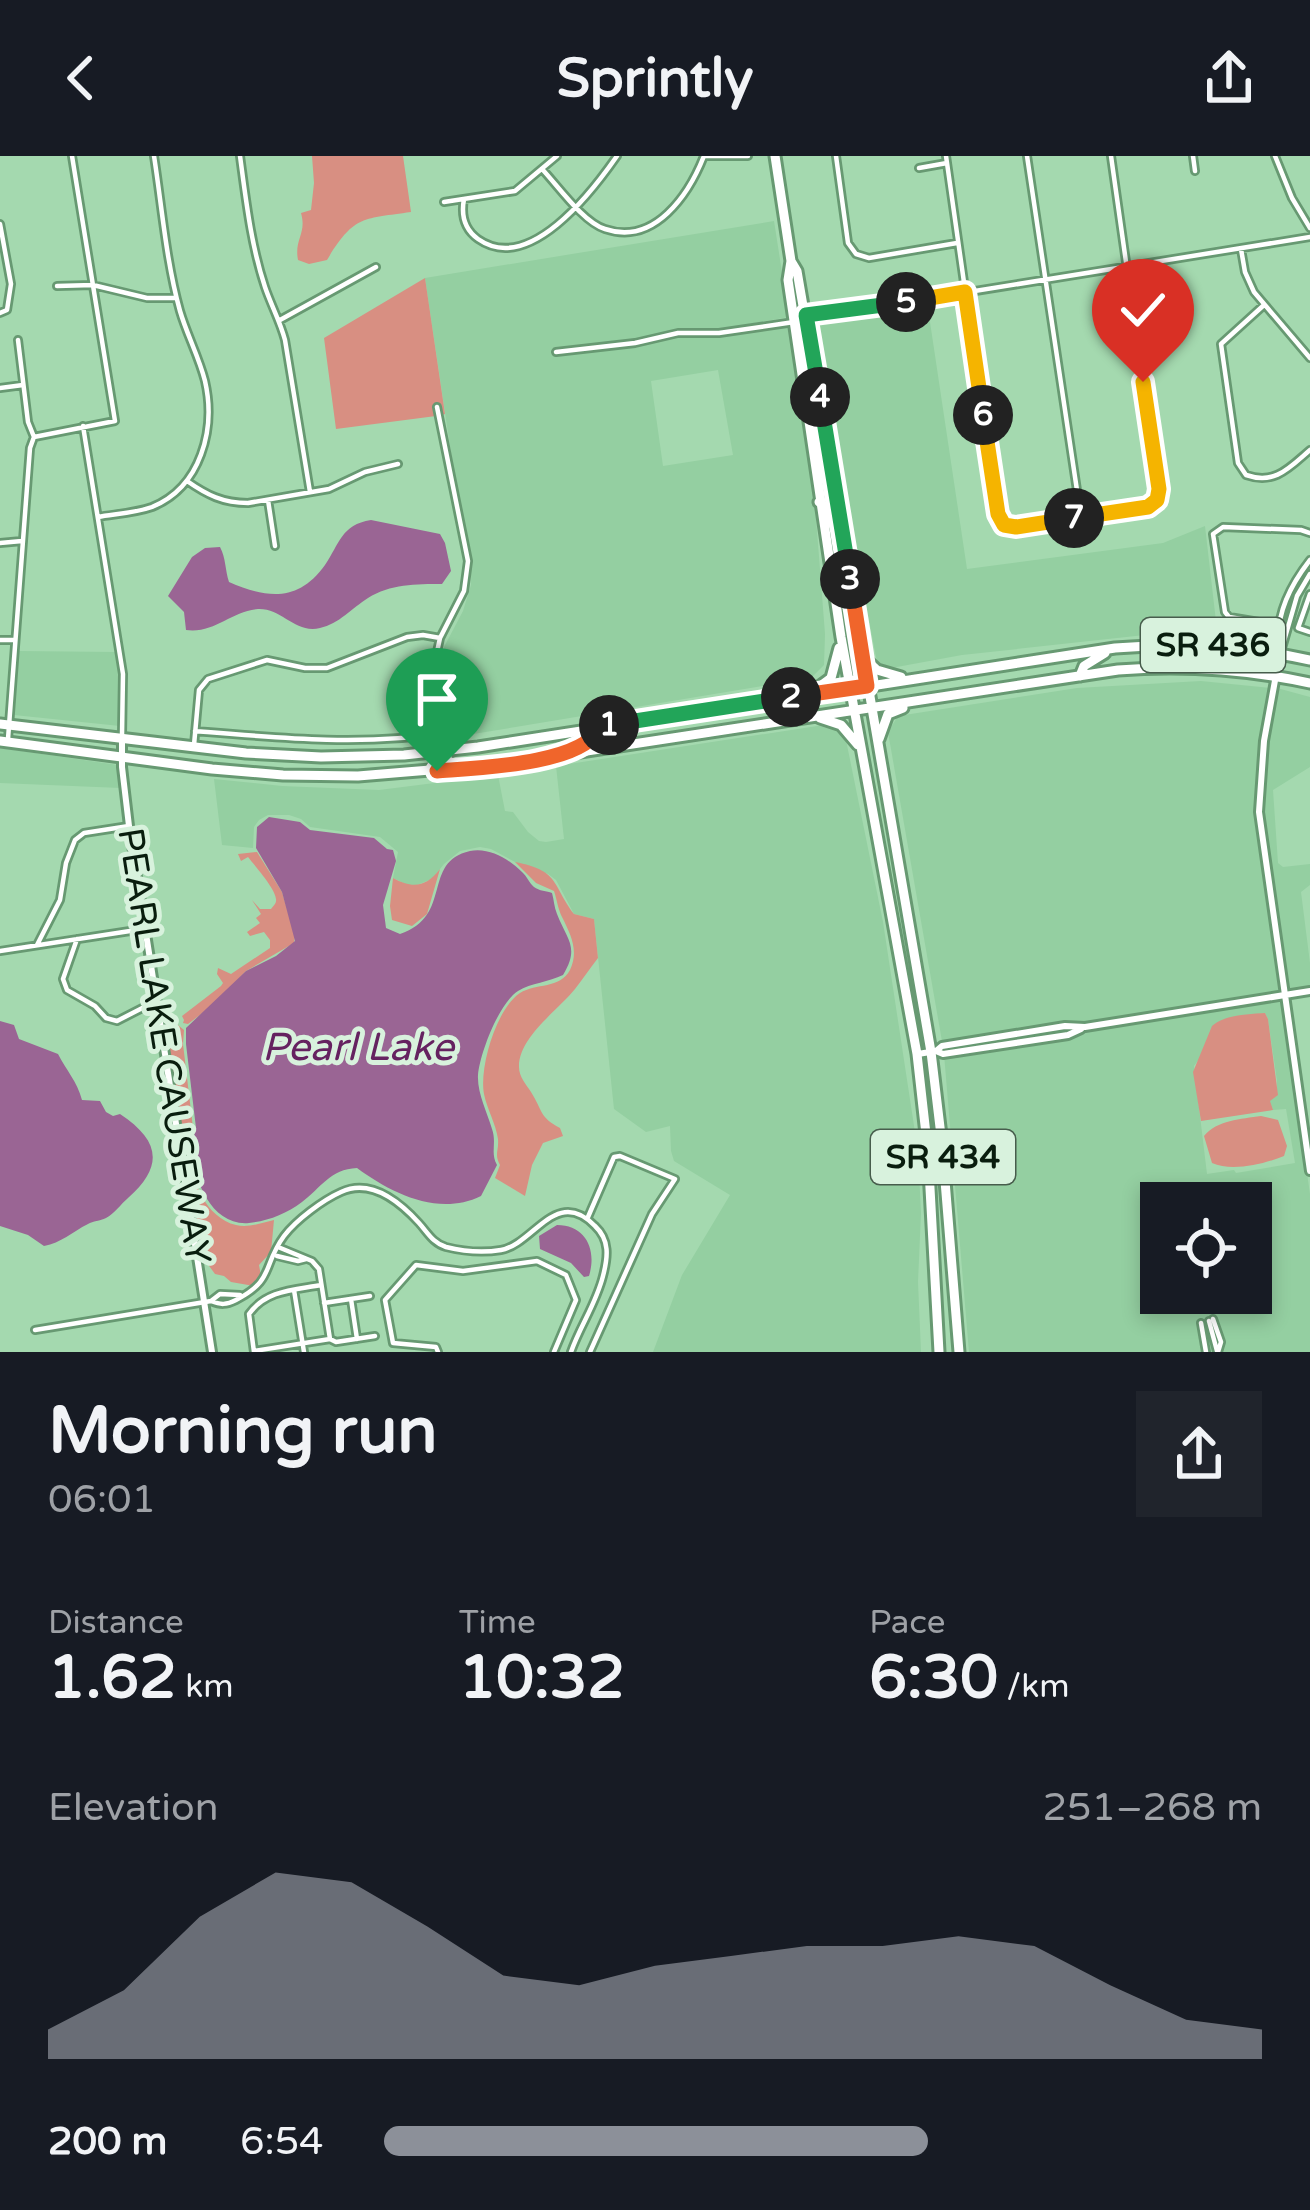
<!DOCTYPE html>
<meta charset="utf-8">
<style>
body{margin:0;font-family:"Varela Round",sans-serif;background:#20242c;color:#f1f3f6;height:100vh;display:flex;flex-direction:column;font-size:45px;white-space:nowrap}
*{box-sizing:border-box;margin:0}
p{font-size:39px;color:#9ea1a6}
.icon{flex:none;width:66px;height:66px;fill:none;stroke:currentColor;stroke-width:2;stroke-linecap:round;stroke-linejoin:round}
.map{position:relative;height:1196px;overflow:hidden}
.panel{display:flex;flex-direction:column;background:#171b24;flex:1}
.panel>*{flex:none}
.buttons{position:absolute;left:1140px;top:1026px;display:grid;gap:24px}
.buttons a{display:grid;place-items:center;width:132px;height:132px;border-radius:0px;background:#171b24;box-shadow:0 6px 18px #0003;font-size:60px}
.pin{position:absolute;display:grid;place-items:center;width:102px;height:102px;color:#fff;margin:-123px -51px;border-radius:50% 50% 50% 0;rotate:-45deg;box-shadow:0 0 12px #0007}
.pin .icon{rotate:45deg}
.km{position:absolute;width:60px;height:60px;margin:-30px;border-radius:50%;background:#222;color:#fff;font-size:33px;line-height:60px;text-align:center}
.round{display:grid;place-items:center;flex:none;width:126px;height:126px;border-radius:0px;background:#20242c}
.overview{display:flex;align-items:center;justify-content:space-between;height:204px;padding:0 48px}
h1{font-size:66px;font-weight:700;line-height:90px}
.stats{display:grid;grid-template-columns:repeat(3,1fr);gap:18px;height:204px;padding:12px 48px}
.stats div{display:grid;align-content:center}
.stats b{font-size:60px;font-weight:700}
.stats small{font-size:33px;font-weight:400}
.stats p{font-size:33px}
.chart{height:336px;padding:24px 48px}
.chart p{display:flex;justify-content:space-between}
.chart svg{width:100%;height:216px;margin-top:12px;fill:#8c9099;opacity:.7}
ul{padding:0 48px;list-style:none;font-size:39px}
li{display:grid;grid-template-columns:192px 144px 1fr;align-items:center;height:90px}
li i{height:30px;border-radius:15px;background:#8c9099}
header{display:flex;justify-content:space-between;align-items:center;height:156px;padding:0 48px;background:#171b24;font-size:54px;font-weight:700}
.map>svg:first-child{display:block}
</style>
<header><svg class="icon" aria-label="back" viewBox="0 0 24 24"><path d="M15 5l-7 7 7 7"/></svg>Sprintly<svg class="icon" aria-label="share" viewBox="0 0 24 24"><path d="M12 15V3M7 8l5-5 5 5M5 13v7h14v-7"/></svg></header>
<div class="map">
<svg width="1310" height="1196" viewBox="0 0 1310 1196">
<rect width="100%" height="100%" fill="#a4d9af"/>
<path fill="#94cfa1" fill-rule="evenodd" d="M774 65 789 161 719 173 677 174 634 183 552 194 554 200 635 190 678 181 720 180 791 169 813 323 825 478 824 509 811 522 455 581 444 491 463 455 471 429V406L454 317 425 122ZM718 214 733 299 663 310 651 225Z
M927 146 967 413 1163 387 1205 370 1217 474 1209 472 962 499 886 513 877 506 837 299 815 165Z
M18 495 116 496 120 518V570L14 559Z
M1201 525 1271 532 1257 615 1256 655 1281 836 943 891 888 576 898 560 1077 532Z
M1277 532 1310 541V611L1273 634 1278 707 1283 711 1310 708V729L1301 736 1310 807V832L1287 835 1262 656 1263 616Z
M830 568 846 584 883 766 918 996 921 1057 918 1126 921 1196H653L682 1119 730 1039 674 1005 671 995 670 970 646 976 614 953 594 763 574 758 556 724 548 718 515 706 491 693 480 691 460 695 444 708 432 723 412 731 393 722 398 696 380 681 310 671 301 663 289 659H268L259 664 254 671 253 692 222 689 214 623 282 630 379 634 498 619 505 655 513 656 528 676 539 685 546 686 564 683 556 610Z
M0 592 118 609 121 632 0 627Z
M1282 843 1310 1038V1196H1222L1225 1186 1223 1179 1218 1181V1188L1216 1180 1210 1182 1214 1196H1209L1206 1182 1201 1184 1203 1196H969L944 898ZM1265 857 1268 863 1277 925V939L1270 944V949L1273 954 1286 953 1295 1007 1236 1017 1234 1014 1207 1018 1194 910 1229 862ZM1161 1047H1251V1137H1161Z"/>
<path fill="#d88f82" d="M312 0H403L411 56C363 63 354 59 327 104L309 108 298 104C294 83 307 78 301 57L311 54 314 27Z
M425 122 445 258 442 259 439 247 434 249 436 260 336 273 324 182Z
M257 696 282 736 295 780 294 787 246 815 213 849 188 868 183 867 184 864 182 860 221 830 223 827 217 818 218 812 231 818 270 792V784L264 776 250 780 247 776 260 767 256 762 261 758 252 744 260 753H271C273 750 276 748 276 745 278 735 254 709 248 701L241 705 238 698Z
M515 706C560 715 551 727 574 758L594 763 598 802C590 812 583 823 575 833 558 854 518 882 519 911 519 921 526 928 531 936 543 955 539 961 560 972L563 980 543 987 532 1009 525 1040 495 1022 500 1009C494 998 499 995 498 983 496 968 487 953 484 938 479 912 496 853 520 837 536 827 560 833 570 814 579 795 571 779 562 761 558 753 557 744 554 735L536 727Z
M440 713 427 758 412 770 392 764 390 750 393 722C413 733 426 731 440 713Z
M161 855 184 874 183 888 193 972C183 1005 199 1060 236 1069 248 1072 262 1067 274 1064L271 1096 259 1109 261 1120 254 1130 231 1126 224 1120 215 1118 199 1096Z
M1265 857 1268 863 1278 939 1270 945 1273 954 1201 965 1193 916 1212 870C1224 859 1248 858 1265 857Z
M1261 960 1278 964 1287 990 1284 1000C1264 1008 1232 1016 1212 1007L1204 980C1217 964 1241 963 1261 960Z"/>
<path fill="#9a6594" d="M371 364 440 378 445 387 451 415 442 428C416 428 390 428 368 442 352 452 339 468 320 472 295 478 282 452 258 453 231 455 214 478 186 474L184 456 168 440 192 401 205 392 220 391C226 402 225 414 229 426 266 442 298 447 325 409 340 387 341 369 371 364Z
M269 661 300 666 310 674 374 682 387 693 393 694 396 705 383 749 386 772 400 778C454 760 421 706 470 695 489 691 509 703 522 716 527 720 529 727 534 731 539 735 547 735 552 737 554 744 554 751 557 758 567 784 580 791 563 819 549 826 531 827 518 835 499 847 480 897 478 919 477 937 487 956 492 973 497 987 490 997 497 1009L481 1040C438 1061 391 1037 357 1012 330 1013 321 1032 302 1046 286 1058 268 1065 249 1067 205 1071 185 1005 196 972L186 888V872L246 815 276 800 295 785 282 736 256 692 257 671Z
M0 865 14 869 19 883 58 898C66 914 77 925 82 944L100 945 106 956 113 960 120 958C159 984 165 1009 128 1042 121 1048 114 1058 106 1062 100 1065 93 1065 88 1068 72 1076 61 1087 44 1090L28 1079 0 1070Z
M557 1069C586 1069 597 1094 589 1120L584 1121 571 1107 540 1093 539 1080Z"/>
<g fill="none" stroke-linecap="round" stroke-linejoin="round">
<g stroke="#679972" stroke-width="10">
<path id="minor" d="M240 0C246 44 251 89 265 131 271 149 280 165 285 184L310 336
M706 0H748
M836 0 848 87 856 98 869 102 957 87
M946 0 997 358 1004 369 1016 371 1148 351 1154 348 1159 339 1111 0
M1027 0 1081 361
M1193 0 1195 15
M1275 0 1292 42 1310 72
M919 12 947 7
M542 13C558 30 583 66 605 73 655 90 689 38 704 0
M464 43C461 59 464 73 478 83 529 119 592 36 617 0
M444 46 515 35 557 0
M0 68 11 128 7 154 0 157
M1241 93 1245 116 1254 136 1310 202
M57 130 93 129 147 142H175
M1264 149 1221 188 1238 307 1246 319C1275 329 1289 312 1310 294
M806 159 851 155 1310 81
M280 164 376 111
M556 196 635 187 678 177H719L794 166
M0 232 23 229
M437 251 468 405 464 435 440 482 437 496 438 522 451 613
M83 270 123 518 122 579
M34 281 115 265 72 0
M187 325C207 339 223 347 248 347L329 333 365 316 398 308
M268 344 275 390
M98 361C115 358 135 357 152 351 201 331 216 273 205 225 199 201 187 179 180 155 166 105 162 51 154 0
M0 387 22 385
M1310 438 1298 472 1310 476
M1278 469 1229 461 1225 456 1213 378 1223 371 1301 374 1310 377
M0 484H15
M1282 492 1297 440 1310 418
M1280 497C1273 463 1289 431 1310 404
M195 575C279 582 362 590 446 577
M8 583 30 292 34 281 28 266 18 184
M194 589 199 534 208 523 267 504 305 512H327L407 481 423 479 440 482
M77 783 63 823 67 834 95 850 106 862 117 865 156 845
M37 789 60 744 66 707 75 684 84 677 129 670
M0 795 143 773
M588 1061 614 1001 620 1000 675 1023 652 1058 590 1196
M278 1091 312 1105 319 1113 330 1183
M277 1100 298 1105 306 1103
M294 1134 304 1196
M351 1143 357 1183
M211 1145C221 1149 226 1149 236 1144 275 1124 262 1110 284 1080 296 1064 323 1044 341 1036 371 1022 399 1045 419 1067 428 1077 433 1087 446 1091 462 1095 483 1097 501 1094 534 1088 556 1030 595 1070 610 1084 608 1101 603 1120 596 1148 580 1170 571 1196
M324 1147 370 1140
M1213 1163 1221 1186 1218 1196
M1209 1165 1217 1195
M1201 1167 1206 1196
M35 1174 211 1145 220 1138 240 1139
M254 1195 330 1183 336 1186 375 1180
M254 1196 249 1158C266 1134 294 1134 321 1129
M438 1196 436 1191 393 1187 385 1144 416 1109 463 1115 537 1105 566 1119 576 1144 554 1196"/>
</g>
<g stroke="#679972" stroke-width="12">
<path id="tertiary" d="M1280 497 1264 585 1259 656 1310 1015
M122 583V611L129 670 212 1196
M936 895 942 890 1065 870 1085 871 1310 835
M918 898 936 895 943 898 1068 879 1081 873"/>
</g>
<g stroke="#679972" stroke-width="15">
<path id="primary" d="M775 0 791 105 788 124 841 481 917 898 928 996 939 1196
M791 105 797 115 931 896 942 988 959 1196
M809 248 814 254 821 299 825 304 831 306
M819 346 828 353 841 391
M864 502 877 514 901 521
M1080 520 1084 510 1105 497
M812 536 831 522 839 492
M820 562 841 569 858 589
M0 568 246 597 321 601 404 599 478 591 1115 492C1182 486 1245 490 1310 504
M879 583 888 558 903 552
M0 585 212 613 283 619 358 620 502 608 1118 514C1184 509 1245 513 1310 527
M600 593 612 578 629 568
M567 595 596 580 600 571"/>
</g>
<use href="#minor" stroke="#fff" stroke-width="4.5"/>
<use href="#tertiary" stroke="#fff" stroke-width="6"/>
<use href="#primary" stroke="#fff" stroke-width="9"/>
</g>
<g fill="none" stroke-linecap="round" stroke-linejoin="round">
<g stroke="#fff" stroke-width="24">
<path id="split-1" d="M437 615C475 612 584 609 600 571L609 569"/>
</g>
<g stroke="#fff" stroke-width="24">
<path id="split-2" d="M609 569 791 541"/>
</g>
<g stroke="#fff" stroke-width="24">
<path id="split-3" d="M791 541 867 530 850 423"/>
</g>
<g stroke="#fff" stroke-width="24">
<path id="split-4" d="M820 241 850 423"/>
</g>
<g stroke="#fff" stroke-width="24">
<path id="split-5" d="M820 241 806 159 906 146"/>
</g>
<g stroke="#fff" stroke-width="24">
<path id="split-6" d="M906 146 965 136 983 259"/>
</g>
<g stroke="#fff" stroke-width="24">
<path id="split-7" d="M983 259 998 358 1004 369 1016 371 1074 362"/>
</g>
<g stroke="#fff" stroke-width="24">
<path id="split-8" d="M1074 362 1148 351 1157 344 1159 333 1143 226"/>
</g>
<use href="#split-1" stroke="#f0652b" stroke-width="15"/>
<use href="#split-2" stroke="#22a559" stroke-width="15"/>
<use href="#split-3" stroke="#f0652b" stroke-width="15"/>
<use href="#split-4" stroke="#22a559" stroke-width="15"/>
<use href="#split-5" stroke="#22a559" stroke-width="15"/>
<use href="#split-6" stroke="#f5b400" stroke-width="15"/>
<use href="#split-7" stroke="#f5b400" stroke-width="15"/>
<use href="#split-8" stroke="#f5b400" stroke-width="15"/>
</g>
<g text-anchor="middle" dominant-baseline="central" stroke-width="10" stroke-linejoin="round" paint-order="stroke">
<g fill="#d8f2dd" stroke="#475d4c" stroke-width="3">
<rect x="1141" y="462" width="144" height="54" rx="9"/>
<rect x="871" y="974" width="144" height="54" rx="9"/>
</g>
<g font-size="33" font-weight="bold" fill="#091d0e">
<text x="1213" y="489">SR 436</text>
<text x="943" y="1001">SR 434</text>
</g>
<g font-size="36" fill="#091d0e" stroke="#d8f2dd">
<text transform="translate(164 890) rotate(81)">PEARL LAKE CAUSEWAY</text>
</g>
<g font-size="39" font-style="italic" fill="#652260" stroke="#d8f2dd">
<text x="358" y="891">Pearl Lake</text>
</g>
</g>
</svg>
<div class="buttons">
<a><svg class="icon" aria-label="locate" viewBox="0 0 24 24"><circle cx="12" cy="12" r="6"/><path d="M12 2v4M12 18v4M2 12h4M18 12h4"/></svg></a>
</div>
<div class="pin" style="left:437px;top:615px;background:#1e9e55"><svg class="icon" aria-label="arrive" viewBox="0 0 24 24"><path d="M6 21V4h12l-3 4 3 4H6"/></svg></div>
<div class="pin" style="left:1143px;top:226px;background:#d93025"><svg class="icon" aria-label="check" viewBox="0 0 24 24"><path d="M5 12l5 5 9-10"/></svg></div>
<b class="km" style="left:609px;top:569px">1</b>
<b class="km" style="left:791px;top:541px">2</b>
<b class="km" style="left:850px;top:423px">3</b>
<b class="km" style="left:820px;top:241px">4</b>
<b class="km" style="left:906px;top:146px">5</b>
<b class="km" style="left:983px;top:259px">6</b>
<b class="km" style="left:1074px;top:362px">7</b>
</div>
<section class="panel">
<div class="overview"><div><h1>Morning run</h1><p>06:01</p></div><a class="round"><svg class="icon" aria-label="share" viewBox="0 0 24 24"><path d="M12 15V3M7 8l5-5 5 5M5 13v7h14v-7"/></svg></a></div>
<div class="stats">
<div><p>Distance</p><b>1.62<small> km</small></b></div>
<div><p>Time</p><b>10:32</b></div>
<div><p>Pace</p><b>6:30<small> /km</small></b></div>
</div>
<div class="chart"><p><span>Elevation</span>251–268 m</p>
<svg viewBox="0 0 160 44" preserveAspectRatio="none"><path d="M0 44V38L10 30L20 15L30 6L40 8L50 17L60 27L70 29L80 25L90 23L100 21L110 21L120 19L130 21L140 29L150 36L160 38V44z"/></svg>
</div>
<ul>
<li><b>200 m</b>6:54<i style="width:62%"></i></li>
</ul>
</section>
